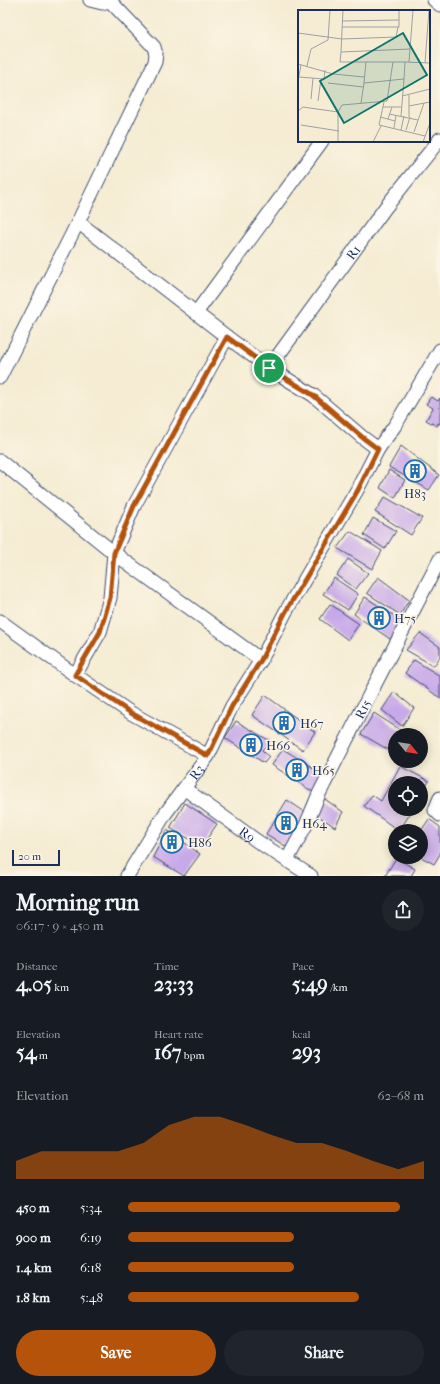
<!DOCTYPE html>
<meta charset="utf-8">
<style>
body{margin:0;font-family:"IM FELL French Canon",serif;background:#20242c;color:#f1f3f6;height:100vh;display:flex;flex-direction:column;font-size:15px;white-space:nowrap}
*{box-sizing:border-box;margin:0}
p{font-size:13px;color:#9ea1a6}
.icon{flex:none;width:22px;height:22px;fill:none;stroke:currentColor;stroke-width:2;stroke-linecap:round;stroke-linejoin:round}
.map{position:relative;height:876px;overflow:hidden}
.side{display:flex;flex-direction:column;background:#171b24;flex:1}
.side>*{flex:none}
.needle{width:26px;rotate:120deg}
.fabs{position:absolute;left:388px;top:728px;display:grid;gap:8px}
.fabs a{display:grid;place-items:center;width:40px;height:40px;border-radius:50%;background:#171b24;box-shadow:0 2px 10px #0003;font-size:20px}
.scale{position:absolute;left:12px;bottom:10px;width:48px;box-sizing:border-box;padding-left:4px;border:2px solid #1b2f5e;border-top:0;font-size:11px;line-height:14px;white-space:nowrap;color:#1b2f5e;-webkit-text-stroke:3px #fcf5e5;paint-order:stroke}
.pin{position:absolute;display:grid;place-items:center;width:34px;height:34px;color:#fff;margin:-17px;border:2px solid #fff;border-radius:50%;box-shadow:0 1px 4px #0007}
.round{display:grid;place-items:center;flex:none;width:42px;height:42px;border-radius:21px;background:#20242c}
.overview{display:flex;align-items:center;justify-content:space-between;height:68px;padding:0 16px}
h1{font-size:22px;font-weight:700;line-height:30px}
.stats{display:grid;grid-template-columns:repeat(3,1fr);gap:6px;height:68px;padding:4px 16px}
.stats div{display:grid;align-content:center}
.stats b{font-size:20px;font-weight:700}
.stats small{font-size:11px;font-weight:400}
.stats p{font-size:11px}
.chart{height:112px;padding:8px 16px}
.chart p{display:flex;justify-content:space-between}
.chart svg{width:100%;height:72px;margin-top:4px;fill:#b45309;opacity:.7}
.primary-button{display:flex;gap:8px;margin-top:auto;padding:8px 16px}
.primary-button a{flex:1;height:46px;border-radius:24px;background:#b45309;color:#fff;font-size:16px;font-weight:700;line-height:46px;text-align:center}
.primary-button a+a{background:#20242c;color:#f1f3f6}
ul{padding:0 16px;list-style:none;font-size:13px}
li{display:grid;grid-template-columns:64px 48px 1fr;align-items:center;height:30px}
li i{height:10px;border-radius:5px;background:#b45309}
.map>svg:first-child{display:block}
</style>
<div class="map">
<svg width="440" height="876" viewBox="0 0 440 876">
<rect width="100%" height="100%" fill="#fcf5e5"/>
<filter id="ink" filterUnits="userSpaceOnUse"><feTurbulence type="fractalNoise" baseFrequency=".025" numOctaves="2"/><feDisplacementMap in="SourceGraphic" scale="8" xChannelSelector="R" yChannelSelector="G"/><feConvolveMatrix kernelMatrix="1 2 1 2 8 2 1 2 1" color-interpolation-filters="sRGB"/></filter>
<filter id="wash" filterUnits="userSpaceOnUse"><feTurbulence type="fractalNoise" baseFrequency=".012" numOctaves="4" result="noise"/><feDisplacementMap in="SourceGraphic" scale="16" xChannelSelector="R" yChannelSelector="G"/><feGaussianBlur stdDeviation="0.9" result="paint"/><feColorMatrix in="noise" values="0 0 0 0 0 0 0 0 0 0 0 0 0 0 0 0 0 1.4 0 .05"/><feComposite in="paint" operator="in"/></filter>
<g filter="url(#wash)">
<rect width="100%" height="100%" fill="#f5ecd3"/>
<g id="blocks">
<path fill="#c7a8e9" d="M431 397 438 401 440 398V424L438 423 437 426 426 420 433 408 426 404Z
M401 446 439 475 429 490 389 467Z
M389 470 405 480 395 498 380 488Z
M385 497 422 518 411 535 375 512Z
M373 518 396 531 385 549 364 535Z
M350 531 382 551 372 569 337 548Z
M348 559 368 573 356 589 337 575Z
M378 577 409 600 400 615 367 593Z
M334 578 358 594 348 610 323 594Z
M365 597 404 622 390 639 354 614Z
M330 604 359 624 348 640 320 619Z
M420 633 440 647V657L434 666 406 650Z
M414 660 440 676V698L405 673Z
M394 692 414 708 402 726 382 710Z
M265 695 315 732 303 750 252 715Z
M374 713 405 733 404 735H395L394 753 361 734Z
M236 721 270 741 262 750 269 757 264 763 225 738Z
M283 749 323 774 313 792 272 765Z
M400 766 429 781 421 795V783H395V809H413L399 831 364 806 372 795 381 801Z
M322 797 343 812 335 827 314 813Z
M287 800 305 812 287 847 266 834Z
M185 803 217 824 202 846 170 828Z
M429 819 440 827V854L434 864 421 857V831Z
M167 830 200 854 184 876 153 857Z
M396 858 415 869 411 876H385Z"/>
</g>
</g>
<g filter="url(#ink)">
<use href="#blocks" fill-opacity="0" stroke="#3c4b70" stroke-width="1"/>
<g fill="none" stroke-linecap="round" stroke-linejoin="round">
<g stroke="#3c4b70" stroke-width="15">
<g id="street">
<path d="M90 0 102 3 111 0"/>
<path d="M434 0 440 5"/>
<path d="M78 222 227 337"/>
<path d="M196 313 322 141"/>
<path id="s1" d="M269 368 385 208 440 139"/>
<path d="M0 377 78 222 155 62 156 54 154 47 110 1"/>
<path d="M378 449 396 424 440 350"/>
<path d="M0 461 114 553 261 660"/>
<path d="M0 621 75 675"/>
<path id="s2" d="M185 789 257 841 311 876"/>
<path d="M440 798 435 810 440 815"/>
<path id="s3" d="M287 860 306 825 319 794 371 692 440 559"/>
<path id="s4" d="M127 876 165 814 208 756 232 706 261 660 285 613 357 490 378 449 362 437 313 395 269 368 227 337 134 506 114 553 110 598 100 632 75 675 131 713 208 756"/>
</g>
</g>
<use href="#street" stroke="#fff" stroke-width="13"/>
</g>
</g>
<g fill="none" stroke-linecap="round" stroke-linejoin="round" filter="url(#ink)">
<g stroke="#fff" stroke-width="8">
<path id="route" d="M227 337 269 368 313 395 362 437 378 449 358 490 285 613 261 660 232 706 208 756 131 713 75 675 100 632 110 598 114 553 134 506Z"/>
</g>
<use href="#route" stroke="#b45309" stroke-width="5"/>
</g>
<defs>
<g id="building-ring" transform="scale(1.15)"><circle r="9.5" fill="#fcf5e5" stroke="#1f6fb2" stroke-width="1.5"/><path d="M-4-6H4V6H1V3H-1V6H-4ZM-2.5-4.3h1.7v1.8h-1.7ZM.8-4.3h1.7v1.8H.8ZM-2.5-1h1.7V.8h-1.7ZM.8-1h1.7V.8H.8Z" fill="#1f6fb2"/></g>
</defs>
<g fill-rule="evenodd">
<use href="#building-ring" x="415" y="471"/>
<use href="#building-ring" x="379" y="618"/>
<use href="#building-ring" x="284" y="723"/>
<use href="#building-ring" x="251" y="745"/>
<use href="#building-ring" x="297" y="770"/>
<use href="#building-ring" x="286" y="823"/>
<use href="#building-ring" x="172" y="842"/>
</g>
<g text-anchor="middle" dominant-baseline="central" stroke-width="3" stroke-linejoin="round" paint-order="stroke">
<g font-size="13" fill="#1b2f5e" stroke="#fcf5e5">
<text stroke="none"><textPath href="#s1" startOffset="143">R1</textPath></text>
<text stroke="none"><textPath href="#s3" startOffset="169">R15</textPath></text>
<text stroke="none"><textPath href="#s4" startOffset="125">R3</textPath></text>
<text stroke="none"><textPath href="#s2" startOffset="77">R9</textPath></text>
</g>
<g font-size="13" fill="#1b2f5e" stroke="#fcf5e5" text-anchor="start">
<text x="415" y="493" text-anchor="middle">H83</text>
<text x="394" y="618">H75</text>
<text x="300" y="723">H67</text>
<text x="266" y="745">H66</text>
<text x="312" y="770">H65</text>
<text x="302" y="823">H64</text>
<text x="188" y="842">H86</text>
</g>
</g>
<g transform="translate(298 10)">
<rect width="132" height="132" fill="#f5ecd3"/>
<path fill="none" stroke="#9ea0a4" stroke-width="1" d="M45 0 43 42 112 39M44 11 101 10M44 17H101V0M0 23 44 29 98 27 100 17M43 42 42 52H68M107 52 106 69 66 73 68 52H107L132 53M111 52 115 0M127 53 131 0M0 54 35 64 66 67M9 56 13 39 30 30 32 0M1 67 26 69 27 60M0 71 3 55M30 73 65 77M111 85V107M104 86 132 79M13 89 15 68M20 91 23 69M86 92 81 115 127 126M63 93 66 73M111 96 132 92M85 97H103M0 101 5 97 40 102V132M40 102 44 95 89 91 95 52M91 104 120 110M103 106 106 69M82 107 97 111M90 109 94 97M3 115 41 121M96 118 98 105M103 120 106 106M108 120 112 107M116 122 126 93M75 132 83 116M125 132 132 113"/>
<path fill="#0f766e" fill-opacity="0.15" stroke="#0f766e" stroke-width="2" d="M105 23 129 65 46 113 22 71Z"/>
<rect width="132" height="132" fill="none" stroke="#1b2f5e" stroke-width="2"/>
</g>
</svg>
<div class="fabs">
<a><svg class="needle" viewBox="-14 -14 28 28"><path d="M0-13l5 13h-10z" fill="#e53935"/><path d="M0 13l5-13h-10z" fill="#9ea1a6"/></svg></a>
<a><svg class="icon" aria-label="locate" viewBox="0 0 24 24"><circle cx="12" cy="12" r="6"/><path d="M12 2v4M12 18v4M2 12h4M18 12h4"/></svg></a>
<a><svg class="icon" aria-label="layers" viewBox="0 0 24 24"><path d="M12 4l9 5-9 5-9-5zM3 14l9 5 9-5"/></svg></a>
</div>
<div class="scale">20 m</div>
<div class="pin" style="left:269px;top:368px;background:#1e9e55"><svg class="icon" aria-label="arrive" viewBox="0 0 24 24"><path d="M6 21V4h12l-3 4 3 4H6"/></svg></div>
</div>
<section class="side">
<div class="overview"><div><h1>Morning run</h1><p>06:17 · 9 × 450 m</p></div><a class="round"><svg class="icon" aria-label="share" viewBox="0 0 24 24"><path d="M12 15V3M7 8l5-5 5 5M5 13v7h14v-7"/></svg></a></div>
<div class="stats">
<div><p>Distance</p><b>4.05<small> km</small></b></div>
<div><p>Time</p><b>23:33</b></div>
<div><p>Pace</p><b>5:49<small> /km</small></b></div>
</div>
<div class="stats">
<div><p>Elevation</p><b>54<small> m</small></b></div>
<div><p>Heart rate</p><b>167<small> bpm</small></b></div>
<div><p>kcal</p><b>293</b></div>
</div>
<div class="chart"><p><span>Elevation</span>62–68 m</p>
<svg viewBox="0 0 160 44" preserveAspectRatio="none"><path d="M0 44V33L10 27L20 27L30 27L40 27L50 22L60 11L70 6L80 6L90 11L100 17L110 22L120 22L130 27L140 33L150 38L160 33V44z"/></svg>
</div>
<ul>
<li><b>450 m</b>5:34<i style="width:92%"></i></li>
<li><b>900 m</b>6:19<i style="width:56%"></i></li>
<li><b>1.4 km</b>6:18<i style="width:56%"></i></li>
<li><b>1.8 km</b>5:48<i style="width:78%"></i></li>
</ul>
<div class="primary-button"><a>Save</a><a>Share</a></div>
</section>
